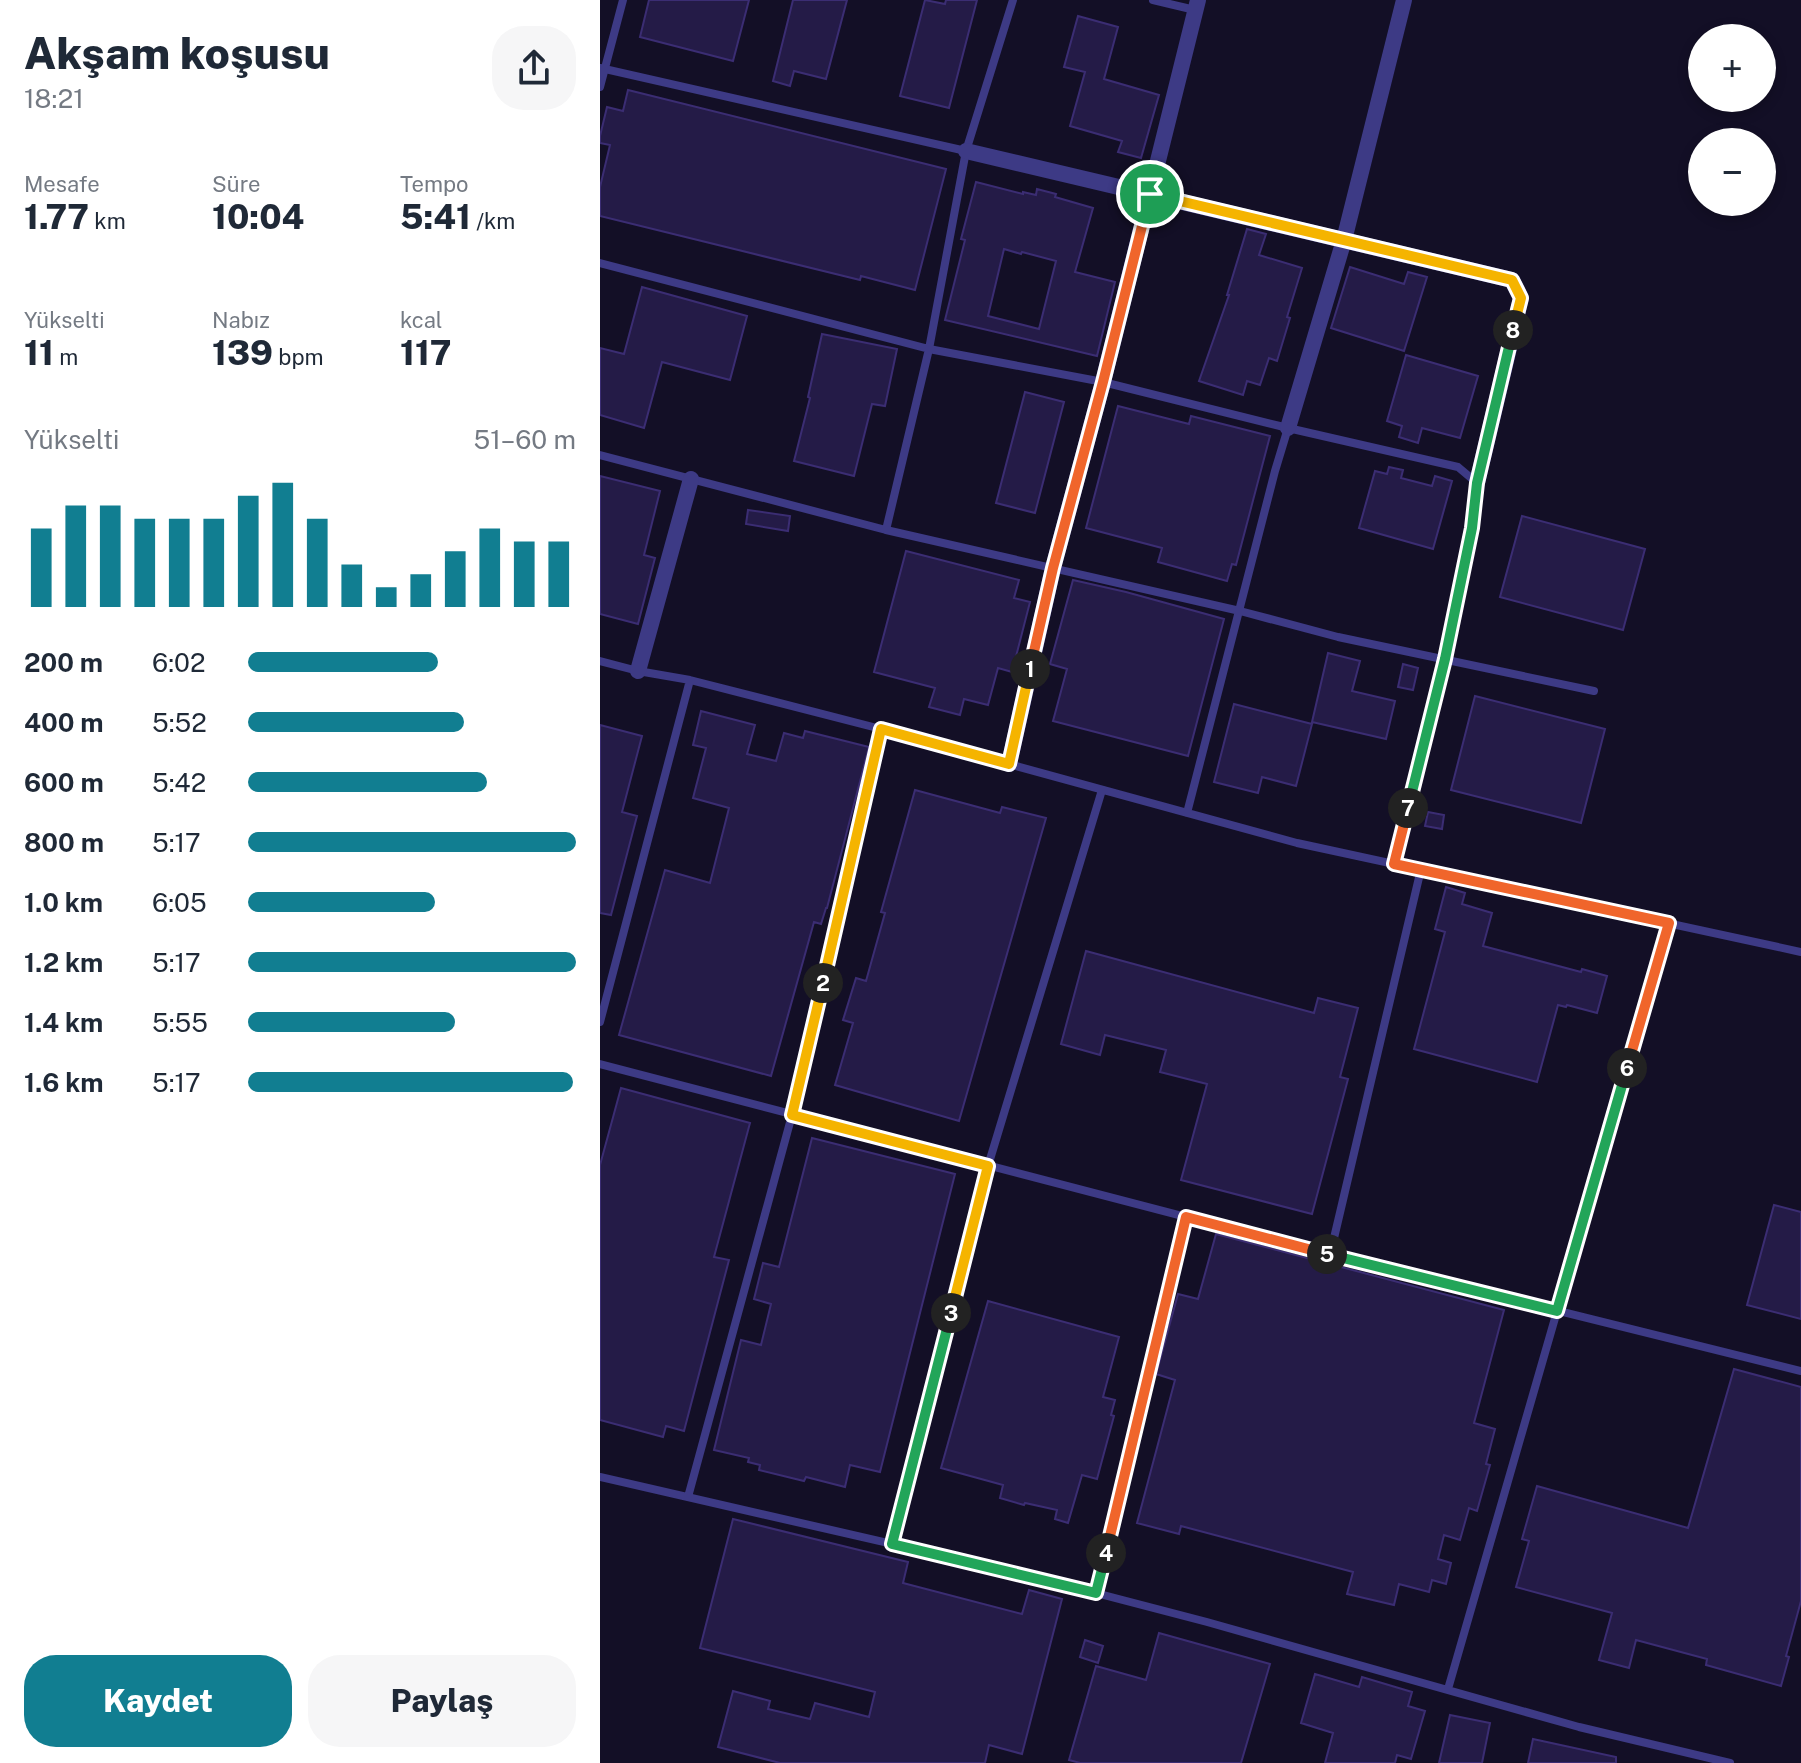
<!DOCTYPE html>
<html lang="tr">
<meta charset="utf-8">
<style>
body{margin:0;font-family:"Public Sans",sans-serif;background:#f6f6f7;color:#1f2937;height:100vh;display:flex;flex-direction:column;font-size:30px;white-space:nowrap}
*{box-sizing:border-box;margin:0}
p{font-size:26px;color:#747a83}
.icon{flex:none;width:44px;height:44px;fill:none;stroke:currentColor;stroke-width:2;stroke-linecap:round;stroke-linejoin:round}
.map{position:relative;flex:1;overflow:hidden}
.panel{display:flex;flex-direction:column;background:#fff;width:600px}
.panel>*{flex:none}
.controls{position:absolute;left:1088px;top:24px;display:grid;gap:16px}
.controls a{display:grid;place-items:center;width:88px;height:88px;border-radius:50%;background:#fff;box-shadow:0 4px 12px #0003;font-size:40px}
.pin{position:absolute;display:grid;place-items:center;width:68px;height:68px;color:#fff;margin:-34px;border:4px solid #fff;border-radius:50%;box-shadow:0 2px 8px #0007}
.km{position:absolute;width:40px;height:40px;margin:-20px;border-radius:50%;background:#222;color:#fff;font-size:22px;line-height:40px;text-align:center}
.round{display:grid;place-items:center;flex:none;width:84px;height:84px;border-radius:32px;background:#f6f6f7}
.overview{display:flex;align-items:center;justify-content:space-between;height:136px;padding:0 24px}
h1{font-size:44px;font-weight:800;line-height:60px}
.metrics{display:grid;grid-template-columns:repeat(3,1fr);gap:12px;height:136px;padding:8px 24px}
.metrics div{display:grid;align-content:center}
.metrics b{font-size:34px;font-weight:800}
.metrics small{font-size:22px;font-weight:400}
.metrics p{font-size:22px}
.chart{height:224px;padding:16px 24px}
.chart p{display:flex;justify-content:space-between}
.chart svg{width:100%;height:144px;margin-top:8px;stroke:#117e91;stroke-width:6}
.button{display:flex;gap:16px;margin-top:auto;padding:16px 24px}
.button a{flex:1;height:92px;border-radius:32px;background:#117e91;color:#fff;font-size:32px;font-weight:800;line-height:92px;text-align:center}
.button a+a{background:#f6f6f7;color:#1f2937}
ul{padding:0 24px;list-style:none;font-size:26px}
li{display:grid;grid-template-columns:128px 96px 1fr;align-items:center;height:60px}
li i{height:20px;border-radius:10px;background:#117e91}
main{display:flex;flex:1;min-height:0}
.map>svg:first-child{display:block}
</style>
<main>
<section class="panel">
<div class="overview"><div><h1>Akşam koşusu</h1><p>18:21</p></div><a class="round"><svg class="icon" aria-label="share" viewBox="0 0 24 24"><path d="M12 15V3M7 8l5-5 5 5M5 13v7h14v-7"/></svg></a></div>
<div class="metrics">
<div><p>Mesafe</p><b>1.77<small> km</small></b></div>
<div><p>Süre</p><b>10:04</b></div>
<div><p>Tempo</p><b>5:41<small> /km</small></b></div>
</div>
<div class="metrics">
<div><p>Yükselti</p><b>11<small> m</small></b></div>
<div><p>Nabız</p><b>139<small> bpm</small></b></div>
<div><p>kcal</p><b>117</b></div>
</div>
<div class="chart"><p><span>Yükselti</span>51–60 m</p>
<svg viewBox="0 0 160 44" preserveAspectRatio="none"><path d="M5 44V20M15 44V13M25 44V13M35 44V17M45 44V17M55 44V17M65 44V10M75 44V6M85 44V17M95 44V31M105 44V38M115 44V34M125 44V27M135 44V20M145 44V24M155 44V24"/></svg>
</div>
<ul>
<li><b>200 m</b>6:02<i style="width:58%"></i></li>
<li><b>400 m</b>5:52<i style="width:66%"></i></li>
<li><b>600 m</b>5:42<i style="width:73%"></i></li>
<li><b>800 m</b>5:17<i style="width:100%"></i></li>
<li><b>1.0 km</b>6:05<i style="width:57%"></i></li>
<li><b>1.2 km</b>5:17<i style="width:100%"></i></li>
<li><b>1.4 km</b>5:55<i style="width:63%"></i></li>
<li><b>1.6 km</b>5:17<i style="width:99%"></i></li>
</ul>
<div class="button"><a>Kaydet</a><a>Paylaş</a></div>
</section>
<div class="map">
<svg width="1201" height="1763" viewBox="0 0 1201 1763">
<rect width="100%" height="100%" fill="#130f26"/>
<path fill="#241b47" stroke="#3b2d73" stroke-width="2" fill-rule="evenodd" d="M49 0H149L133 61 40 37Z
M193 0H247L226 79 194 71 190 86 173 81Z
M325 0 345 4 346 0H377L349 108 300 96Z
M478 16 518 27 504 79 559 95 541 158 518 152 522 141 470 126 485 72 464 67Z
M28 90 346 169 315 290 261 276 260 280 0 216V187L10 145 0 143V136L7 107 23 111Z
M376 182 423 194V192L436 195 437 189 456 194 455 197 493 208 475 272 515 282 497 356 345 320 365 240 361 239ZM404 249 421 254 422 252 456 261 439 329 388 316Z
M647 229 666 234 659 255 702 268 687 317 690 318 677 361 669 358 660 385 647 381 643 395 599 381 629 295H627Z
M750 267 804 284 808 272 827 277 804 351 731 328Z
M42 287 147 316 130 380 62 362 44 428 0 415V348L24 354Z
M222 334 297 349 285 406 272 404 254 476 194 461 210 398 208 397Z
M806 355 878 376 860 438 822 428 818 443 799 437 802 426 787 421Z
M425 392 464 402 435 513 396 503Z
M518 406 589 424 591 416 670 436 636 565 632 564 627 581 558 562 562 548 486 528Z
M789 467 803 470 801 478 832 486 835 476 852 481 833 549 759 528 775 471 787 474Z
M0 476 60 491 44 555 55 558 38 624 0 614Z
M148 510 190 516 188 531 146 524Z
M922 516 1045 549 1023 630 900 597Z
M306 551 419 580 414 598 430 602 412 672 398 668 388 705 364 699 360 715 329 707 335 688 274 672Z
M473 580 526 592 624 619 588 756 453 721 467 669 450 664Z
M728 653 760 661 752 691 795 701 786 739 712 722Z
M803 664 818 668 813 690 798 687Z
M875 696 1005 729 981 823 851 790Z
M634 704 712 724 696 786 662 777 658 793 614 782Z
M101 711 155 725 147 754 176 761 184 733 203 738 205 731 269 747 227 908H226L221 924 214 922 171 1076 19 1035 65 870 110 883 129 808 93 798 106 748 93 745Z
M0 725 42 736 22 812 37 816 11 915 0 913Z
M315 790 400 813 402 807 446 818 359 1121 235 1085 253 1023 243 1020 256 978 266 981 285 913 281 912Z
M828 812 844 815 842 829 825 826Z
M846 887 865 893 862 904 892 913 883 946 981 972 982 969 1007 976 997 1013 967 1005 966 1007 958 1005 937 1082 814 1049 845 932 835 929Z
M486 951 714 1013 718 998 758 1008 740 1077 748 1079 712 1214 581 1180 607 1084 560 1072 566 1050 505 1035 500 1055 461 1044Z
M21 1088 150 1123 114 1257 129 1260 84 1431 66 1426 63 1437 0 1420V1165Z
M212 1138 355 1174 280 1472 250 1465 245 1487 206 1477 204 1481 159 1470 160 1465 148 1462 149 1458 114 1450 141 1340 161 1345 171 1304 154 1299 163 1263 179 1267Z
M1174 1205 1201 1212V1319L1147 1305Z
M616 1234 904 1310 874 1423 895 1429 886 1464 890 1465 877 1511 869 1508 860 1540 844 1535 838 1559 851 1563 846 1584 832 1580 829 1592 799 1584 794 1605 747 1594 753 1572 581 1526 579 1534 537 1523 575 1380 556 1374 578 1294 598 1299Z
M388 1301 519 1337 503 1397 515 1400 511 1415 514 1416 497 1479 482 1475 468 1523 455 1519 457 1510 425 1503 424 1505 400 1498 403 1485 341 1468Z
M1134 1369 1201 1387V1601L1186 1656 1189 1657 1181 1686 1106 1665 1107 1659 1036 1640 1029 1668 999 1660 1012 1613 916 1587 929 1541 922 1539 937 1486 1088 1528Z
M133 1519 308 1562 303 1583 422 1614 429 1590 462 1599 422 1754 389 1745 385 1763H180L118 1747 133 1691 170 1701 168 1709 210 1719 215 1703 269 1717 275 1692 100 1648Z
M559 1633 670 1664 641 1763H480L469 1760 496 1666 546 1680Z
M485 1640 503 1646 498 1663 480 1657Z
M715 1674 759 1687 762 1677 812 1692 808 1706 825 1711 811 1759 797 1755 795 1763H725L733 1733 701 1723Z
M850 1715 890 1723 882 1763H839Z
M933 1739 1016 1757V1763H928Z"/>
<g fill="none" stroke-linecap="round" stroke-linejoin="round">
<path stroke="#3d3a85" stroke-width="8" d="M553 0 595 10
M0 68 366 151
M0 87 23 0
M0 263 329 349 503 382 688 428 858 467 877 483C864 612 825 739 794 864
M0 455 286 530 640 611 738 637 994 691
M286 530 329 349 366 151 413 0
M0 661 38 671 90 680 281 729 697 843 1201 952
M587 813 675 471 688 428
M0 1022 90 680
M0 1064 709 1249 1201 1371
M730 1255 821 869
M0 1477 419 1573 607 1622 979 1727 1130 1763
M88 1497 192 1115 281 729
M292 1544 388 1166 502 790
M496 1593 586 1217
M848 1689 1069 923"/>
<path stroke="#3d3a85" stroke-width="16" d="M366 151 912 280 921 298 877 483
M688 428 744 240 804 0
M38 671 91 479
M409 764 453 568 503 382 598 0"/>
</g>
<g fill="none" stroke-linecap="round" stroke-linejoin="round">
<g stroke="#fff" stroke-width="16">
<path id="split-1" d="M430 669 453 568 503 382 550 194"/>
</g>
<g stroke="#fff" stroke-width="16">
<path id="split-2" d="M223 983 281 729 409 764 430 669"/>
</g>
<g stroke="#fff" stroke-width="16">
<path id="split-3" d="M223 983 192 1115 388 1166 351 1313"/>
</g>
<g stroke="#fff" stroke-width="16">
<path id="split-4" d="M351 1313 292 1544 496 1593 506 1553"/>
</g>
<g stroke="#fff" stroke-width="16">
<path id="split-5" d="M506 1553 586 1217 727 1254"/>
</g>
<g stroke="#fff" stroke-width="16">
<path id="split-6" d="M727 1254 957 1311 1027 1068"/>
</g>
<g stroke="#fff" stroke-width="16">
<path id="split-7" d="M808 808 794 864 1069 923 1027 1068"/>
</g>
<g stroke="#fff" stroke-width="16">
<path id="split-8" d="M808 808 845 659 872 528 877 483 913 330"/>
</g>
<g stroke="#fff" stroke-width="16">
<path id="split-9" d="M550 194 912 280 921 298 913 330"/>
</g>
<use href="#split-1" stroke="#f0652b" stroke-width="10"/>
<use href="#split-2" stroke="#f5b400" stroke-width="10"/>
<use href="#split-3" stroke="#f5b400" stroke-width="10"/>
<use href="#split-4" stroke="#22a559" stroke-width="10"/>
<use href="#split-5" stroke="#f0652b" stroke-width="10"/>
<use href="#split-6" stroke="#22a559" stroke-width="10"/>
<use href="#split-7" stroke="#f0652b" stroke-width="10"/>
<use href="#split-8" stroke="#22a559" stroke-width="10"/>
<use href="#split-9" stroke="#f5b400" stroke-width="10"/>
</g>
</svg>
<div class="controls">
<a>+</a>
<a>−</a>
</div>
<div class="pin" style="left:550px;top:194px;background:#1e9e55"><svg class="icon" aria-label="arrive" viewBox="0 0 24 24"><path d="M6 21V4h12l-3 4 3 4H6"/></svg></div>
<b class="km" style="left:430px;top:669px">1</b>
<b class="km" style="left:223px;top:983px">2</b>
<b class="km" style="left:351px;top:1313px">3</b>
<b class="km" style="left:506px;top:1553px">4</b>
<b class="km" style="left:727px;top:1254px">5</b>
<b class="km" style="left:1027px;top:1068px">6</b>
<b class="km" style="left:808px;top:808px">7</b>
<b class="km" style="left:913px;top:330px">8</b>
</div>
</main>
